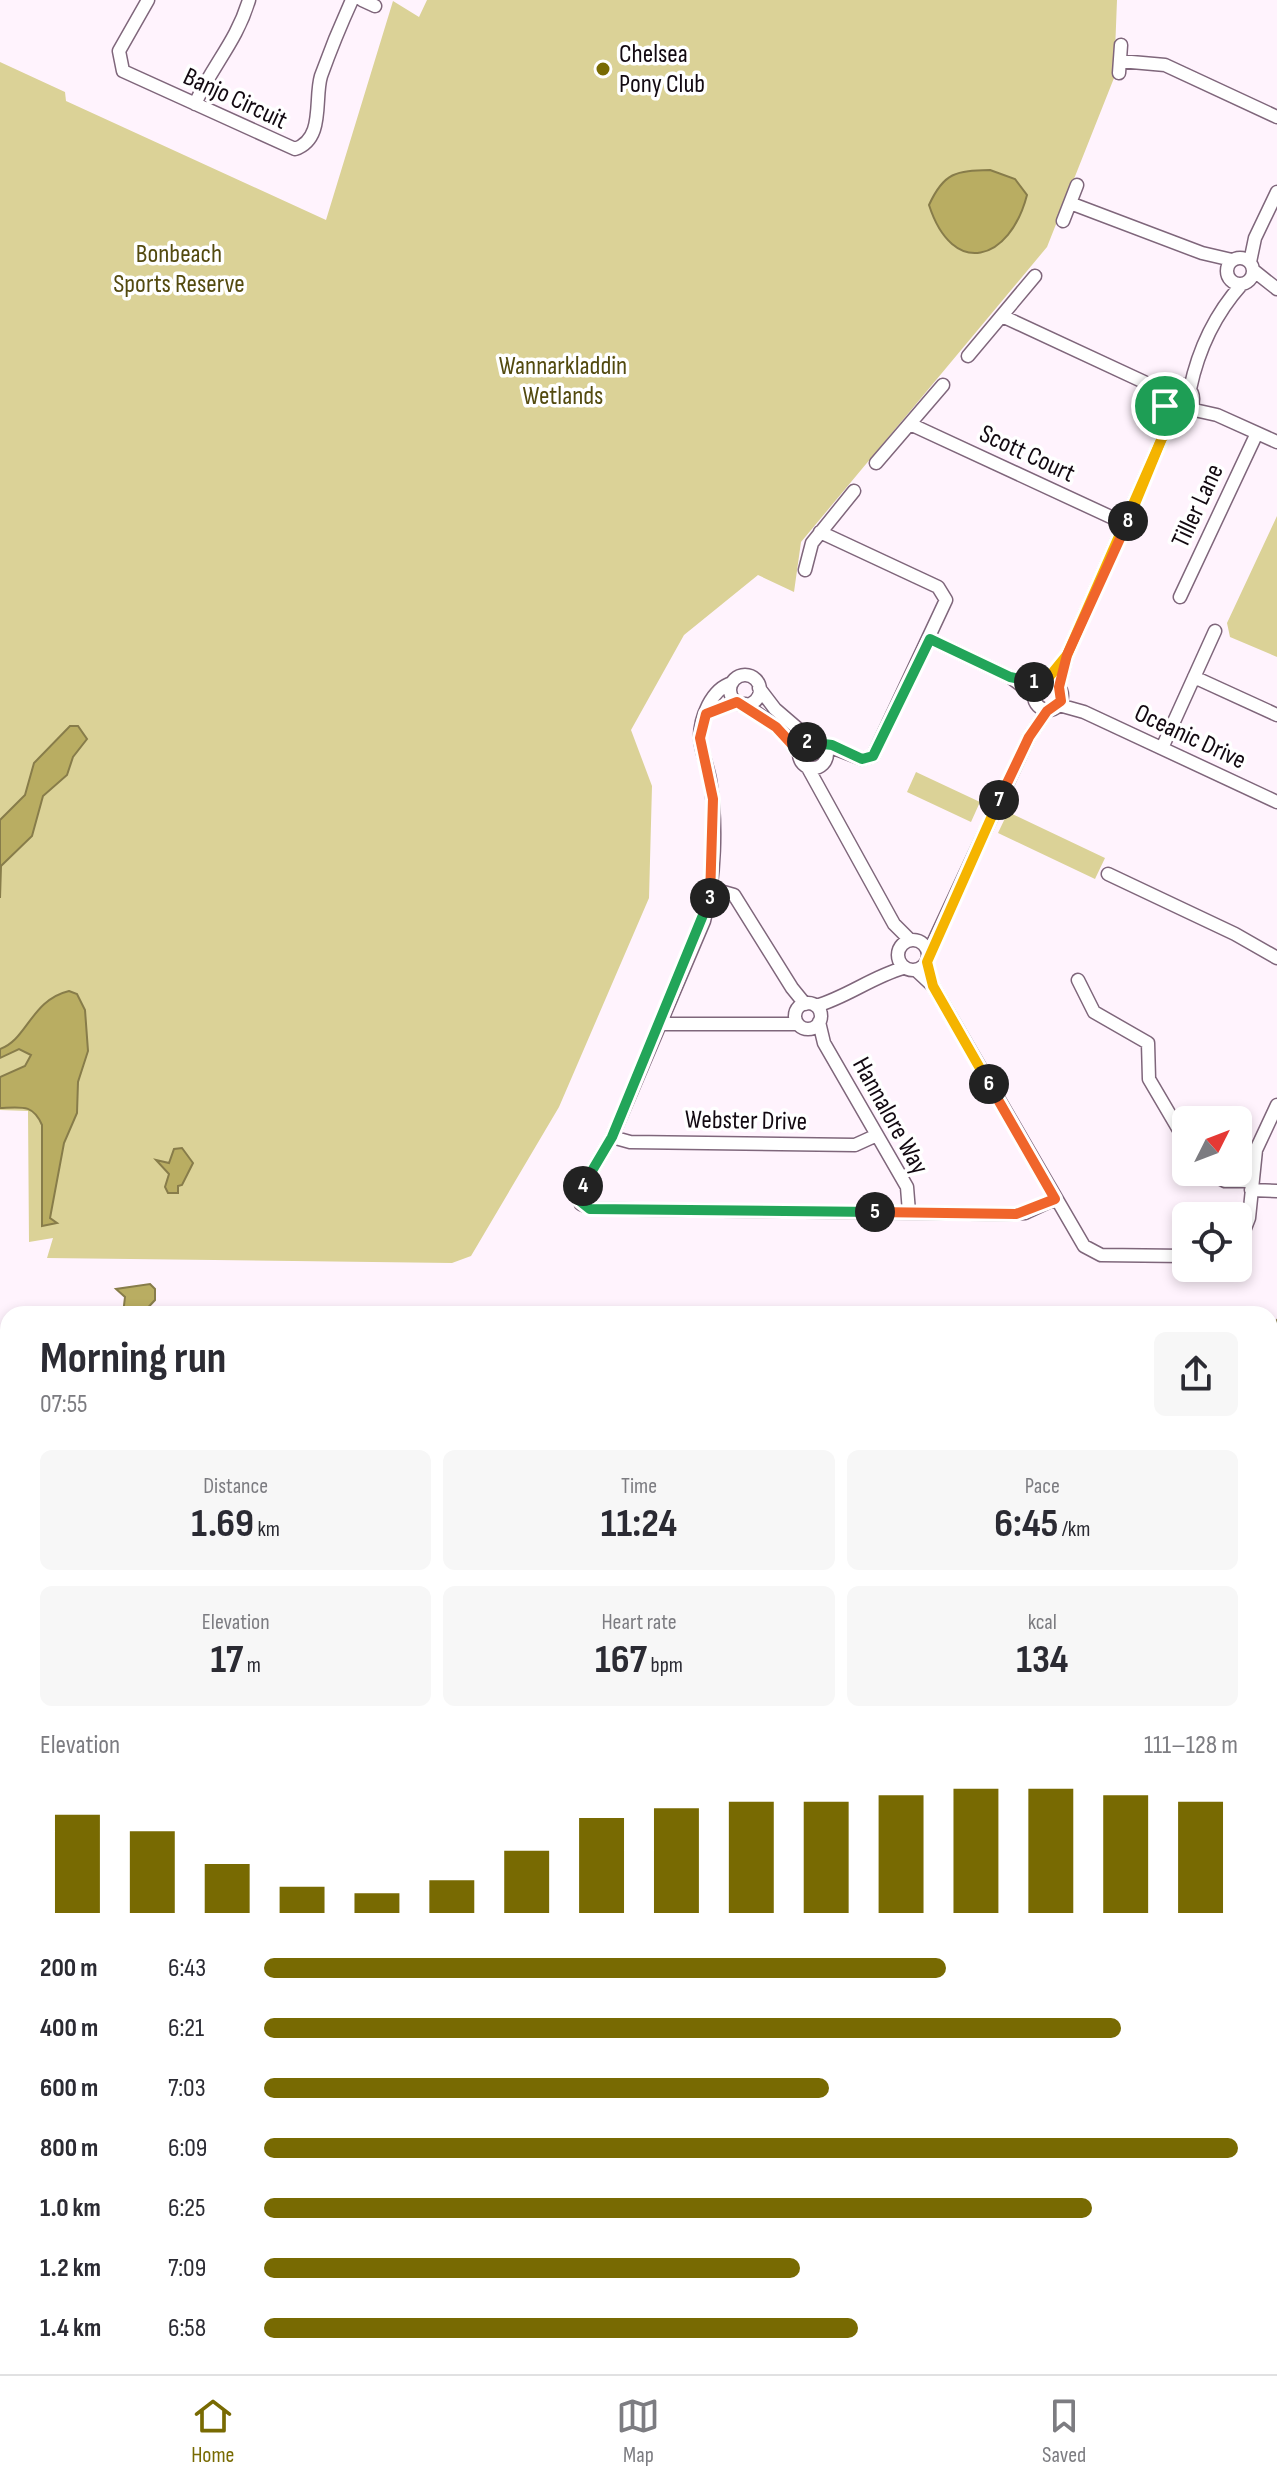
<!DOCTYPE html>
<meta charset="utf-8">
<style>
body{margin:0;font-family:"Sofia Sans Condensed",sans-serif;background:#f7f7f7;color:#2b2b33;height:100vh;display:flex;flex-direction:column;font-size:30px;white-space:nowrap}
*{box-sizing:border-box;margin:0}
p{font-size:26px;color:#7c7c81}
.icon{flex:none;width:44px;height:44px;fill:none;stroke:currentColor;stroke-width:2;stroke-linecap:round;stroke-linejoin:round}
.map{position:relative;flex:1;overflow:hidden}
.side{position:absolute;left:0px;top:1306px;width:1278px;height:1068px;display:flex;flex-direction:column;background:#fff;border-radius:24px 24px 0 0;box-shadow:0 4px 12px #0003}
.side>*{flex:none}
.needle{width:52px;rotate:48deg}
.fabs{position:absolute;left:1172px;top:1106px;display:grid;gap:16px}
.fabs a{display:grid;place-items:center;width:80px;height:80px;border-radius:12px;background:#fff;box-shadow:0 4px 12px #0003;font-size:40px}
.pin{position:absolute;display:grid;place-items:center;width:68px;height:68px;color:#fff;margin:-34px;border:4px solid #fff;border-radius:50%;box-shadow:0 2px 8px #0007}
.km{position:absolute;width:40px;height:40px;margin:-20px;border-radius:50%;background:#222;color:#fff;font-size:22px;line-height:40px;text-align:center}
.round{display:grid;place-items:center;flex:none;width:84px;height:84px;border-radius:12px;background:#f7f7f7}
.summary{display:flex;align-items:center;justify-content:space-between;height:136px;padding:0 40px}
h1{font-size:44px;font-weight:700;line-height:60px}
.metrics{display:grid;grid-template-columns:repeat(3,1fr);gap:12px;height:136px;padding:8px 40px}
.metrics div{display:grid;align-content:center;border-radius:12px;background:#f7f7f7;text-align:center}
.metrics b{font-size:40px;font-weight:700}
.metrics small{font-size:22px;font-weight:400}
.metrics p{font-size:22px}
.chart{height:224px;padding:16px 40px}
.chart p{display:flex;justify-content:space-between}
.chart svg{width:100%;height:144px;margin-top:8px;stroke:#786a02;stroke-width:6}
ul{padding:0 40px;list-style:none;font-size:26px}
li{display:grid;grid-template-columns:128px 96px 1fr;align-items:center;height:60px}
li i{height:20px;border-radius:10px;background:#786a02}
.tabs{display:flex;justify-content:space-around;align-items:center;height:112px;border-top:2px solid #e1e1e2;background:#fff;font-size:22px;color:#7c7c81}
.tabs a{display:grid;justify-items:center;gap:4px}
.tabs .active{color:#786a02}
.map>svg:first-child{display:block}
</style>
<div class="map">
<svg width="1277" height="2374" viewBox="0 0 1277 2374">
<rect width="100%" height="100%" fill="#fff3fd"/>
<path fill="#dbd297" d="M427 0H1117L1114 78 1047 247 801 542 794 592 758 575 684 635 631 730 652 786 649 898 559 1107 471 1256 452 1263 47 1258 53 1238 29 1242 28 1111 0 1110V62L65 92 66 101 326 220 393 1 419 17Z
M1277 516V657L1230 637 1227 623Z
M916 772 980 802 971 822 907 792Z
M1008 812 1105 858 1095 879 998 833Z
M1277 2193V2374H1187L1190 2366H1270V2205Z
M327 2366H468L456 2367V2374L481 2372 480 2374H354Z"/>
<path fill="#cbbf74" d="M643 2366H728L733 2373 609 2374V2371L642 2370Z"/>
<path fill="#b9ad62" stroke="#877c4a" stroke-width="2" d="M990 170 1015 179 1027 195C1010 261 953 279 929 205 944 172 956 171 990 170Z
M70 726H78L87 739 73 757 67 775 43 796 32 836 1 866 0 898V820L25 795 34 763Z
M69 991 77 994 85 1010 88 1051 78 1082 77 1113 64 1143 50 1218 57 1223 42 1226V1125C33 1104 22 1107 0 1108V1077L25 1066 31 1055 19 1049 0 1058V1049C27 1040 31 1000 69 991Z
M182 1148 193 1163 182 1185 178 1186V1193H168L165 1187 169 1174 156 1160 169 1163 174 1149Z
M150 1284 155 1289V1300L142 1314H123L125 1297 116 1289Z
M1277 1320V1506H1270V1339L1275 1337 1272 1325Z
M0 1346H8V1502L0 1501Z
M0 1666 8 1674V1912L0 1919Z"/>
<g fill="none" stroke-linecap="round" stroke-linejoin="round">
<g stroke="#7f667b" stroke-width="15">
<path id="minor" d="M148 0 119 51 123 71 295 149C325 139 314 99 321 76 330 51 341 24 352 0
M362 0 375 6
M1120 61 1165 65 1277 117
M1119 73 1121 45
M195 104C213 64 236 43 249 0
M1070 203 1202 253 1232 260
M1063 221 1077 185
M1227 271a13 13 0 1 1 26 0a13 13 0 1 1-26 0Z
M1250 262 1255 238 1277 192
M1253 270 1277 289
M1002 316 1144 382 1163 397
M968 356 1035 276
M1163 399a15 15 0 1 1 30 0a15 15 0 1 1-30 0Z
M1190 389C1198 351 1215 314 1242 284
M1190 409 1217 415 1277 442
M910 424 1126 524
M876 463 943 385
M820 532 938 587 946 600 873 756 862 759 823 744
M805 570 812 543 854 491
M1180 597 1257 433
M930 639 1010 677 1033 694
M730 690a15 15 0 1 1 30 0a15 15 0 1 1-30 0Z
M1194 677 1277 715
M1034 696a14 14 0 1 1 28 0a14 14 0 1 1-28 0Z
M732 683C711 689 700 718 700 738 701 752 708 767 710 780 717 822 715 881 704 921L612 1137 580 1191 581 1204 593 1209 1010 1214 1025 1213 1055 1199
M1059 687 1067 655 1162 438 1165 406
M759 688 775 709 811 740
M745 704 776 727 799 752
M1059 705 1084 712 1277 802
M799 754a14 14 0 1 1 28 0a14 14 0 1 1-28 0Z
M1162 748 1215 631
M808 768 894 924 910 940
M1108 874 1235 934 1277 958
M713 889 734 895 792 988 805 1004
M898 955a15 15 0 1 1 30 0a15 15 0 1 1-30 0Z
M928 954 1029 737 1047 711
M917 971 933 986 1084 1246 1101 1255 1186 1256
M1078 980 1094 1012 1148 1043 1149 1079 1186 1142
M795 1016a13 13 0 1 1 26 0a13 13 0 1 1-26 0Z
M816 1006C847 997 872 977 903 968
M819 1022 824 1043 907 1187 909 1212
M659 1024H798
M612 1137 630 1142 855 1145 877 1135
M1208 1172 1225 1181H1251
M1251 1190 1277 1191
M1238 1246 1249 1218 1256 1150 1277 1105"/>
</g>
<g stroke="#7f667b" stroke-width="19">
<path id="tertiary" d="M109 2374 112 2366
M130 2374 134 2366"/>
</g>
<g stroke="#7f667b" stroke-width="21">
<path id="secondary" d="M1270 1653 1277 1649"/>
</g>
<g stroke="#7f667b" stroke-width="23">
<path id="primary" d="M0 2245 8 2252
M245 2366 259 2374
M288 2366 304 2374"/>
</g>
<g stroke="#7f667b" stroke-width="27">
<path id="motorway" d="M1270 1825 1277 1814
M1270 1947 1277 1936
M759 2374 782 2366
M923 2374 928 2366
M1008 2374 1012 2366
M1050 2374 1053 2366"/>
</g>
<use href="#minor" stroke="#fff" stroke-width="12"/>
<use href="#tertiary" stroke="#fff" stroke-width="16"/>
<use href="#secondary" stroke="#fff" stroke-width="18"/>
<use href="#primary" stroke="#fff" stroke-width="20"/>
<use href="#motorway" stroke="#fff" stroke-width="24"/>
</g>
<g fill="none" stroke-linecap="round" stroke-linejoin="round">
<g stroke="#fff" stroke-width="16">
<path id="split-1" d="M1034 682H1045L1067 655 1162 438 1165 406"/>
</g>
<g stroke="#fff" stroke-width="16">
<path id="split-2" d="M807 742 832 745 862 759 873 756 930 639 1010 677 1034 682"/>
</g>
<g stroke="#fff" stroke-width="16">
<path id="split-3" d="M710 898 713 799 700 738 706 714 737 702 776 727 799 752 807 742"/>
</g>
<g stroke="#fff" stroke-width="16">
<path id="split-4" d="M583 1186 612 1137 710 898"/>
</g>
<g stroke="#fff" stroke-width="16">
<path id="split-5" d="M583 1186 580 1201 590 1209 875 1212"/>
</g>
<g stroke="#fff" stroke-width="16">
<path id="split-6" d="M875 1212 1016 1214 1055 1199 989 1084"/>
</g>
<g stroke="#fff" stroke-width="16">
<path id="split-7" d="M989 1084 933 986 927 962 999 800"/>
</g>
<g stroke="#fff" stroke-width="16">
<path id="split-8" d="M999 800 1029 737 1047 711 1061 701 1059 687 1067 655 1128 521"/>
</g>
<g stroke="#fff" stroke-width="16">
<path id="split-9" d="M1128 521 1162 438 1184 414 1170 413 1165 406"/>
</g>
<use href="#split-1" stroke="#f5b400" stroke-width="10"/>
<use href="#split-2" stroke="#22a559" stroke-width="10"/>
<use href="#split-3" stroke="#f0652b" stroke-width="10"/>
<use href="#split-4" stroke="#22a559" stroke-width="10"/>
<use href="#split-5" stroke="#22a559" stroke-width="10"/>
<use href="#split-6" stroke="#f0652b" stroke-width="10"/>
<use href="#split-7" stroke="#f5b400" stroke-width="10"/>
<use href="#split-8" stroke="#f0652b" stroke-width="10"/>
<use href="#split-9" stroke="#f5b400" stroke-width="10"/>
</g>
<circle fill="#786a02" stroke="#fff" stroke-width="3" cx="603" cy="69" r="8"/>
<g text-anchor="middle" dominant-baseline="central" stroke-width="7" stroke-linejoin="round" paint-order="stroke">
<g font-size="26" fill="#120911" stroke="#fff" text-anchor="start">
<text x="619" y="54">Chelsea<tspan x="619" dy="30">Pony Club</tspan></text>
</g>
<g font-size="26" fill="#120911" stroke="#fff">
<text transform="translate(235 99) rotate(25)">Banjo Circuit</text>
<text transform="translate(1027 454) rotate(25)">Scott Court</text>
<text transform="translate(1198 506) rotate(-65)">Tiller Lane</text>
<text transform="translate(1190 737) rotate(25)">Oceanic Drive</text>
<text transform="translate(890 1116) rotate(61)">Hannalore Way</text>
<text transform="translate(746 1121) rotate(1)">Webster Drive</text>
</g>
<g font-size="26" fill="#534a0f" stroke="#fff">
<text x="179" y="254">Bonbeach<tspan x="179" dy="30">Sports Reserve</tspan></text>
<text x="563" y="366">Wannarkladdin<tspan x="563" dy="30">Wetlands</tspan></text>
</g>
</g>
</svg>
<div class="fabs">
<a><svg class="needle" viewBox="-14 -14 28 28"><path d="M0-13l5 13h-10z" fill="#e53935"/><path d="M0 13l5-13h-10z" fill="#7c7c81"/></svg></a>
<a><svg class="icon" aria-label="locate" viewBox="0 0 24 24"><circle cx="12" cy="12" r="6"/><path d="M12 2v4M12 18v4M2 12h4M18 12h4"/></svg></a>
</div>
<div class="pin" style="left:1165px;top:406px;background:#1e9e55"><svg class="icon" aria-label="arrive" viewBox="0 0 24 24"><path d="M6 21V4h12l-3 4 3 4H6"/></svg></div>
<b class="km" style="left:1034px;top:682px">1</b>
<b class="km" style="left:807px;top:742px">2</b>
<b class="km" style="left:710px;top:898px">3</b>
<b class="km" style="left:583px;top:1186px">4</b>
<b class="km" style="left:875px;top:1212px">5</b>
<b class="km" style="left:989px;top:1084px">6</b>
<b class="km" style="left:999px;top:800px">7</b>
<b class="km" style="left:1128px;top:521px">8</b>
<section class="side">
<div class="summary"><div><h1>Morning run</h1><p>07:55</p></div><a class="round"><svg class="icon" aria-label="share" viewBox="0 0 24 24"><path d="M12 15V3M7 8l5-5 5 5M5 13v7h14v-7"/></svg></a></div>
<div class="metrics">
<div><p>Distance</p><b>1.69<small> km</small></b></div>
<div><p>Time</p><b>11:24</b></div>
<div><p>Pace</p><b>6:45<small> /km</small></b></div>
</div>
<div class="metrics">
<div><p>Elevation</p><b>17<small> m</small></b></div>
<div><p>Heart rate</p><b>167<small> bpm</small></b></div>
<div><p>kcal</p><b>134</b></div>
</div>
<div class="chart"><p><span>Elevation</span>111–128 m</p>
<svg viewBox="0 0 160 44" preserveAspectRatio="none"><path d="M5 44V14M15 44V19M25 44V29M35 44V36M45 44V38M55 44V34M65 44V25M75 44V15M85 44V12M95 44V10M105 44V10M115 44V8M125 44V6M135 44V6M145 44V8M155 44V10"/></svg>
</div>
<ul>
<li><b>200 m</b>6:43<i style="width:70%"></i></li>
<li><b>400 m</b>6:21<i style="width:88%"></i></li>
<li><b>600 m</b>7:03<i style="width:58%"></i></li>
<li><b>800 m</b>6:09<i style="width:100%"></i></li>
<li><b>1.0 km</b>6:25<i style="width:85%"></i></li>
<li><b>1.2 km</b>7:09<i style="width:55%"></i></li>
<li><b>1.4 km</b>6:58<i style="width:61%"></i></li>
</ul>
</section>
</div>
<nav class="tabs">
<a class="active"><svg class="icon" aria-label="home" viewBox="0 0 24 24"><path d="M3 11l9-7 9 7M6 9v11h12V9"/></svg>Home</a>
<a><svg class="icon" aria-label="map" viewBox="0 0 24 24"><path d="M3 6l6-2 6 2 6-2v14l-6 2-6-2-6 2zM9 4v14M15 6v14"/></svg>Map</a>
<a><svg class="icon" aria-label="saved" viewBox="0 0 24 24"><path d="M7 4h10v16l-5-4-5 4z"/></svg>Saved</a>
</nav>
